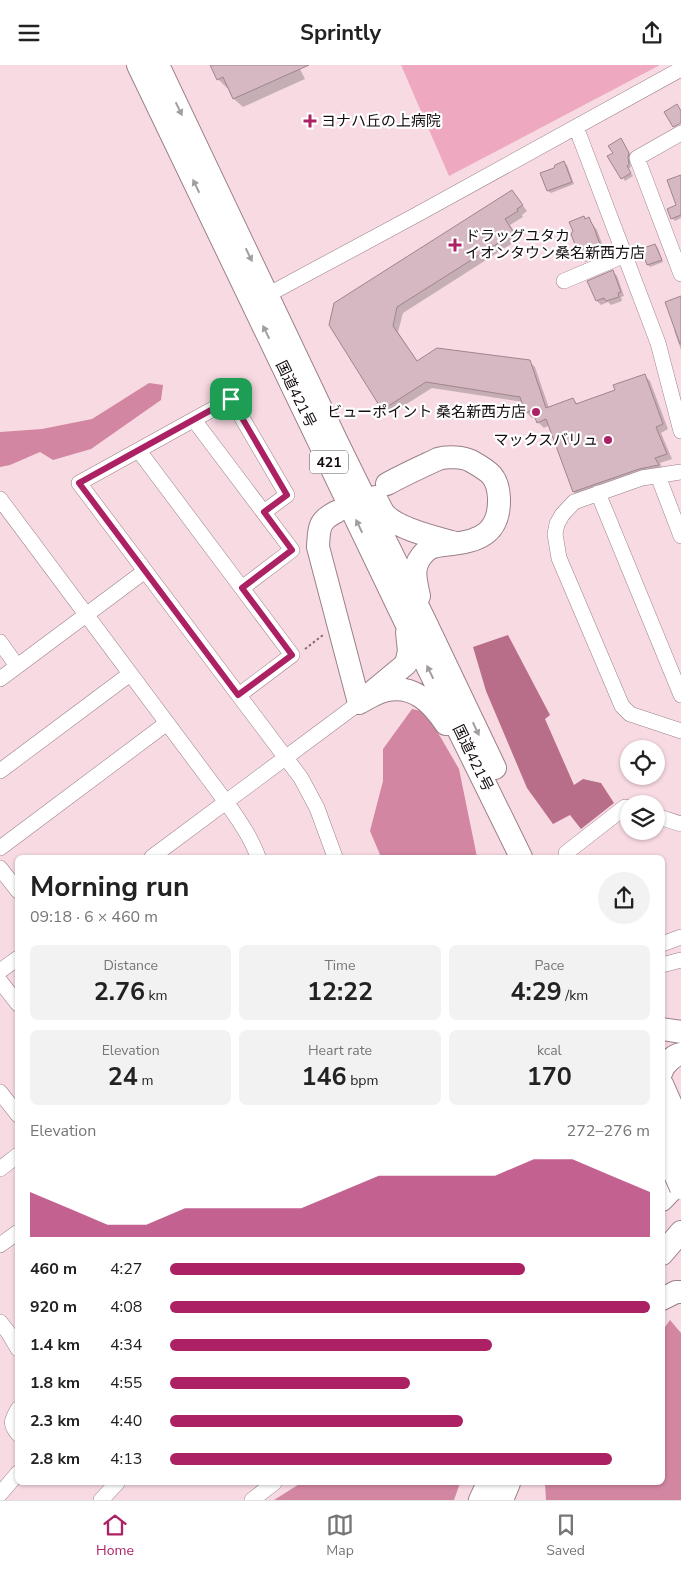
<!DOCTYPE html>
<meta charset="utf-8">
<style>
body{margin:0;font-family:"Nunito Sans","Noto Sans JP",sans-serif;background:#f2f2f2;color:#222;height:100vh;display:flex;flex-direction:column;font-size:19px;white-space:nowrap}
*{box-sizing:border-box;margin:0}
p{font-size:16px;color:#767676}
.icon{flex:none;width:28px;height:28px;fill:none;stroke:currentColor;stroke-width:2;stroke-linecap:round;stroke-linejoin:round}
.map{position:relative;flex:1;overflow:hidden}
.side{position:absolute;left:15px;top:790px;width:650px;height:630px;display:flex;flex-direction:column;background:#fff;border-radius:8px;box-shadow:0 1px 4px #0004}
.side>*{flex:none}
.controls{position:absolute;left:620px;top:675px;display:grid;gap:10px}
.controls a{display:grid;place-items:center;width:45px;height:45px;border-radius:50%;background:#fff;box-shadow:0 1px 4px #0004;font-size:25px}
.pin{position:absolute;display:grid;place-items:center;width:42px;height:42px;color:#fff;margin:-21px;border-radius:10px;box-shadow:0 2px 8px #0006}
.round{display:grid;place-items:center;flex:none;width:52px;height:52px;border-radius:26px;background:#f2f2f2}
.headline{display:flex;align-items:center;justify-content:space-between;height:85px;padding:0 15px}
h1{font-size:28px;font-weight:700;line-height:38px}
.figures{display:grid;grid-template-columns:repeat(3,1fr);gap:8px;height:85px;padding:5px 15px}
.figures div{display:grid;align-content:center;border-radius:8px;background:#f2f2f2;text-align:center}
.figures b{font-size:25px;font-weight:700}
.figures small{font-size:14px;font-weight:400}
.figures p{font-size:14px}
.chart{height:140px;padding:10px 15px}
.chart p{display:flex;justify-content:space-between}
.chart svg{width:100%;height:90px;margin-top:5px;fill:#ab2163;opacity:.7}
ul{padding:0 15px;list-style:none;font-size:16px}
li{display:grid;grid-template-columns:80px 60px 1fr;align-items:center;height:38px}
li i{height:12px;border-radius:6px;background:#ab2163}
header{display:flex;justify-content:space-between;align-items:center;height:65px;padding:0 15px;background:#fff;font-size:22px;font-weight:700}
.menu{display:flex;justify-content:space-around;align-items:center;height:70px;border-top:1px solid #e0e0e0;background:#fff;font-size:14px;color:#767676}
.menu a{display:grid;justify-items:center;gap:2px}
.menu .active{color:#ab2163}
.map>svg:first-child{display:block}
</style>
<header><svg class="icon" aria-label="menu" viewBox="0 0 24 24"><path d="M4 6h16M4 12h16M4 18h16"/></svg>Sprintly<svg class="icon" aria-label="share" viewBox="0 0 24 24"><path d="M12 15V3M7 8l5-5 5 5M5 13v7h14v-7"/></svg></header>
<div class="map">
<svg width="681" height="1435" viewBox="0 0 681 1435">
<rect width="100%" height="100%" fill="#f8dae3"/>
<path fill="#eea8bf" d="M401 0H660L449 111Z"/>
<path fill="#d386a1" d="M149 318 163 320 161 335 91 384 53 395 40 387 10 400 0 402V367L42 364 92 354Z
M412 644 426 647 459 704 477 792H381L370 766 383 716V684Z
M670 1255 681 1268V1435H546L545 1418H662L663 1265Z
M301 1418H460L454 1435H274Z"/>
<path fill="#b86d88" d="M508 570 550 650 545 654 574 720 583 714 601 718 614 738 581 764 570 750 553 759 527 723 486 626 473 582Z"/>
<path fill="#0003" d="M212 0H298L305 14 243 42 234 34 229 22 227 23 218 14Z
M623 77 631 91 630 96 631 102 628 104 633 111 625 116 609 92 614 88Z
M564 98 567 100 574 119 551 128 548 126 555 104Z
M681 112V153L675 156 672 153 678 141Z
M512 126 527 146 522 150 523 152 510 160 519 174 403 248 398 267 418 297 529 296 535 302 549 343 573 334 578 340 616 326 644 310 650 316 668 364 661 368 672 394 660 398 663 406 580 432 574 427 550 360 544 363 538 357 536 351 532 353 526 347 523 337 432 323 389 350 383 344 330 260Z
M588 154 597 165 606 189 585 197 581 192 586 155Z
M655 180 658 183 663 197 650 202 648 200 642 185Z
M613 207 617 211 624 231 621 232 622 236 611 240 608 237 601 240 597 236 589 217Z
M681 235V285L674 265 676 264Z"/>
<path fill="#d5b8c1" stroke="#a0858e" d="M210 0H309L233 34 223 12 217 15Z
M677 39 681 46V58L673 62 664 47Z
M621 73 629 88 628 92 629 99 627 101 631 108 621 114 607 91 613 88 608 81Z
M564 96 572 117 547 126 540 108 554 103 555 100Z
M681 110V150L671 154 667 144 676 140 667 115Z
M512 125 523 140 517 144 518 146 505 154 514 168 397 242 393 261 417 296 437 283 530 295 546 343 573 333 576 339 615 325 613 320 645 309 663 359 656 362 667 389 655 393 659 400 639 404 573 427 546 354 537 358 532 345 525 348 520 332 426 317 382 345 329 260 334 238Z
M584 151 585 154 589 152 592 159 593 160 602 185 580 193 571 169 573 166 569 157Z
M655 179 662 195 647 200 641 184Z
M613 205 621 227 618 228 619 232 606 236 604 233 596 236 587 216Z
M681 231V279H680L665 237Z"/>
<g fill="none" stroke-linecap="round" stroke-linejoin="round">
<g stroke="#9b8088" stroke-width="16">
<path id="minor" d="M576 62 658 278 681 366
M681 68 637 93 681 209
M564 216 625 190
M260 234 418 149 681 4
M194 355 292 485 242 523
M139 386 292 590 239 630
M681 407 642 413 574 437 562 450 557 459 555 469 559 493 622 641 630 649 681 666
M658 411 681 471
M598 428 681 630
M0 434 226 737C238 754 251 772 258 792
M264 447 287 430 231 334 79 418 301 713 317 743 335 792
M0 577 17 601
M0 614 145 506
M0 706 130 609
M656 751 681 759
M0 783 167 658
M152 792 359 638
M569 792 566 788 625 742 629 743
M0 803 18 826
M662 879 681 872
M662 900 681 895
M0 906 18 893
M0 916 18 939
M0 1027 18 1050
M0 1104 18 1090
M0 1180 18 1167
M0 1257 8 1267 18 1284
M18 1344C12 1355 9 1358 18 1369
M0 1429 18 1408
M101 1435 117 1418
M252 1435 274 1418"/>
</g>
<g stroke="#9b8088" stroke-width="24">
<path id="highway" d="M138 0 405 556 521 792
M158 0 337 377 425 556 495 703
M387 419C403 410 421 402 438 394 447 391 464 392 471 396 489 406 498 411 499 433 500 466 482 476 452 479 444 480 432 480 426 486 411 500 415 513 419 531
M375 432C378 437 380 442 383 447 394 463 433 472 452 477
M336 447C318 456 319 464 318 482L359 638
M371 628 406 599 409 586 407 567
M359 638C367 634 375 628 384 626 413 618 432 638 446 659
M662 964 681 967
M662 1006C664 999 674 990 681 989
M662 1019 681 1062
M664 1051 681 1086
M662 1084 674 1107
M662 1135 681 1115
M662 1189 681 1167
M662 1234 676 1227H681
M480 1435 488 1418
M502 1435 509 1418"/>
</g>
<path stroke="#806d73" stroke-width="2" stroke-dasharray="2.5 2.5" stroke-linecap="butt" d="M305 584 323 570"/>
<use href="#minor" stroke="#fff" stroke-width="15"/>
<use href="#highway" stroke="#fff" stroke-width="22"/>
<g stroke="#9b8088" stroke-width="24" stroke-linecap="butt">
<path id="highway-bridge" d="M674 1107 681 1123"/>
</g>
<use href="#highway-bridge" stroke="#fff" stroke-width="22"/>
</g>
<defs><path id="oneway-solid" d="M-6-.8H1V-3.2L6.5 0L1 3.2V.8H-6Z" transform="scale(1.25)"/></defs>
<g fill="#a19e9f">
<use href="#oneway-solid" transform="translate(179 44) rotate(64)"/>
<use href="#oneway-solid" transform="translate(196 121) rotate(-116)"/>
<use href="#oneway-solid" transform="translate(249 190) rotate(64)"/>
<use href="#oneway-solid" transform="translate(266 267) rotate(-116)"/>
<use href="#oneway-solid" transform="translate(359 461) rotate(-116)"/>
<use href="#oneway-solid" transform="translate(430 607) rotate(-116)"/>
<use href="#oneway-solid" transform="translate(476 664) rotate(65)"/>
</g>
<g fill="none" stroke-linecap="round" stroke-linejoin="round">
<g stroke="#fff" stroke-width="10">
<path id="route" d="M231 334 287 430 264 447 292 485 242 523 292 590 238 630 79 418Z"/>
</g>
<use href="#route" stroke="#ab2163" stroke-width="6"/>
</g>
<g fill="#ab2163" stroke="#fff" stroke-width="2">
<path d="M307.5 48.5h5v5h5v5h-5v5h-5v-5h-5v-5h5z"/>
<path d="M452.5 172.5h5v5h5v5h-5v5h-5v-5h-5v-5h5z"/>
<circle cx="536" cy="347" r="5"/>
<circle cx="608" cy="375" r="5"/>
</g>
<g text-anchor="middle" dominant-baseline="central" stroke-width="4.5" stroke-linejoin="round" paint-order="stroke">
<rect fill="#fff" stroke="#5b5557" stroke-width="1" x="310" y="385.5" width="38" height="23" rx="4"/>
<g font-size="14" font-weight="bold" fill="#150c0f">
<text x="329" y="397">421</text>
</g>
<g font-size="15" fill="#150c0f" stroke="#fff" text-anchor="start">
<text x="321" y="56">ヨナハ丘の上病院</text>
<text x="465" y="171">ドラッグユタカ<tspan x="465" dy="17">イオンタウン桑名新西方店</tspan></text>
<text x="526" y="347" text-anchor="end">ビューポイント 桑名新西方店</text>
<text x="598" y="375" text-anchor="end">マックスバリュ</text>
</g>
<g font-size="15" fill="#150c0f" stroke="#fff">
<text transform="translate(296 329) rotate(64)">国道421号</text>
<text transform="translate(473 693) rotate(64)">国道421号</text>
</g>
</g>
</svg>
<div class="controls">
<a><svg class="icon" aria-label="locate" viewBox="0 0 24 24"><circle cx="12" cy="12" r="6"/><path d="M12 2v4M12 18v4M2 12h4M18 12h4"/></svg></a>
<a><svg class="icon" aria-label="layers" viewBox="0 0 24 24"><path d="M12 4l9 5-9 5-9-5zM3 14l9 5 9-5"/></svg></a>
</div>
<div class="pin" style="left:231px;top:334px;background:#1e9e55"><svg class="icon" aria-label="arrive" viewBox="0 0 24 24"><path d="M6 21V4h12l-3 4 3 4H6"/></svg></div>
<section class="side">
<div class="headline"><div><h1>Morning run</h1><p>09:18 · 6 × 460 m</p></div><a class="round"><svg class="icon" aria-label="share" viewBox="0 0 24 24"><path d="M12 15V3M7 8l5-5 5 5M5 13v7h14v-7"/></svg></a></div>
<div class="figures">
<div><p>Distance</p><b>2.76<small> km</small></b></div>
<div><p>Time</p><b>12:22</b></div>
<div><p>Pace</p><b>4:29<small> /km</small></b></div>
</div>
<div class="figures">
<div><p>Elevation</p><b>24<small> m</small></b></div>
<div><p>Heart rate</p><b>146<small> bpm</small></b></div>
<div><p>kcal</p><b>170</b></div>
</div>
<div class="chart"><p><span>Elevation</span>272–276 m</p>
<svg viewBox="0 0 160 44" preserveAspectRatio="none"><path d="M0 44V22L10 30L20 38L30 38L40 30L50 30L60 30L70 30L80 22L90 14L100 14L110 14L120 14L130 6L140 6L150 14L160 22V44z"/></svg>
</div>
<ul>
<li><b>460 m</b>4:27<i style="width:74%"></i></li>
<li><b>920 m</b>4:08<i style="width:100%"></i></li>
<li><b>1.4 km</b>4:34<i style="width:67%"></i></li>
<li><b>1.8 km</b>4:55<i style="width:50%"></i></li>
<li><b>2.3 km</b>4:40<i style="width:61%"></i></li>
<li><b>2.8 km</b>4:13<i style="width:92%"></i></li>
</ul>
</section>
</div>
<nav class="menu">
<a class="active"><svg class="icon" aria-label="home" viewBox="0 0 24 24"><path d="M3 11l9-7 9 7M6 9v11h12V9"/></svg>Home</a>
<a><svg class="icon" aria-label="map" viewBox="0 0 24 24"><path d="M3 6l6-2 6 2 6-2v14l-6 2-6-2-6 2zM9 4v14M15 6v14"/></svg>Map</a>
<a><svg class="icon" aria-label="saved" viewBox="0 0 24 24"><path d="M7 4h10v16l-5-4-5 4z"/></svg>Saved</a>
</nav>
